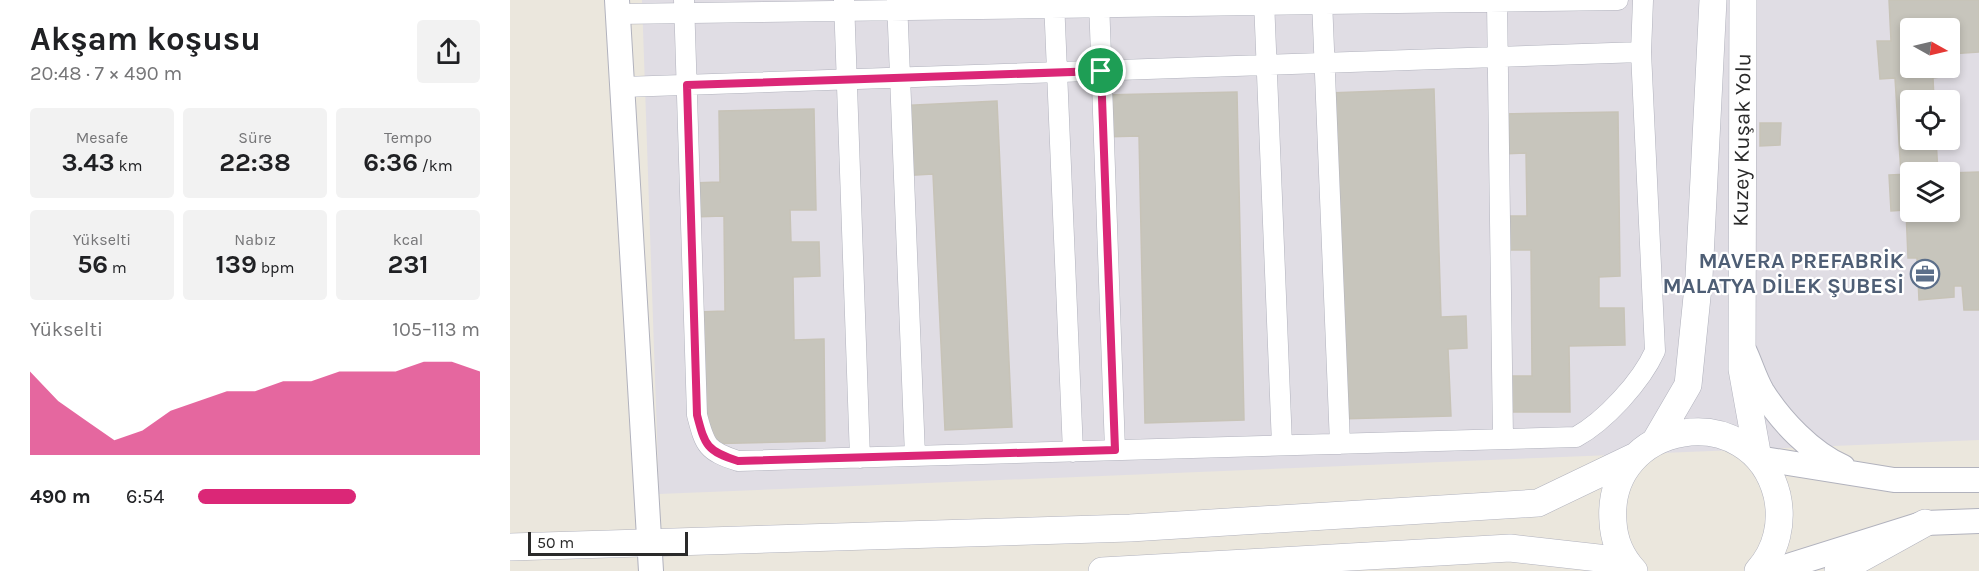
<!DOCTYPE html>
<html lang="tr">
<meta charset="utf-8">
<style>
body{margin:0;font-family:Karla,sans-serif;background:#f2f2f2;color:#202124;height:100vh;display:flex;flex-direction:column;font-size:22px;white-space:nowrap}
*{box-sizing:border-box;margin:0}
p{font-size:20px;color:#757577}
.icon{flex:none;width:33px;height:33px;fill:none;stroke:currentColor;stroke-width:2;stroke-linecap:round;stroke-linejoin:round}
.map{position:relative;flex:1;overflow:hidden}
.side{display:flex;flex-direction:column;background:#fff;width:510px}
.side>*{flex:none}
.needle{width:39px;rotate:98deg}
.tools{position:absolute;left:1390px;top:18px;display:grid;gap:12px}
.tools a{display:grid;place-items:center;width:60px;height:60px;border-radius:6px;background:#fff;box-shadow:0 3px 9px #0003;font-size:30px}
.scale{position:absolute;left:18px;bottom:15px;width:160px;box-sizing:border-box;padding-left:6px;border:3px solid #2a2a2a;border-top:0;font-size:16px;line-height:21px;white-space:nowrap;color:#2a2a2a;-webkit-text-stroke:4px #fff;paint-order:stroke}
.pin{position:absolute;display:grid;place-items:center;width:51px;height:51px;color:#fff;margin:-26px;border:3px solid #fff;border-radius:50%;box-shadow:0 2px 6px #0007}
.round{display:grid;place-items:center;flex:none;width:63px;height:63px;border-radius:6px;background:#f2f2f2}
.overview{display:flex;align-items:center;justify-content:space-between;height:102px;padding:0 30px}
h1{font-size:33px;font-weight:700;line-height:45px}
.figures{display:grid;grid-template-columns:repeat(3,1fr);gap:9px;height:102px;padding:6px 30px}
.figures div{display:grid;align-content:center;border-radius:6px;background:#f2f2f2;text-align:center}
.figures b{font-size:26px;font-weight:700}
.figures small{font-size:16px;font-weight:400}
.figures p{font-size:16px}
.chart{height:168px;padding:12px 30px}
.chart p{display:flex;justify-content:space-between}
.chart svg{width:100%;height:108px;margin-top:6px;fill:#db2777;opacity:.7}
ul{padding:0 30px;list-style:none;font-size:20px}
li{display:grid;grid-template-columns:96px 72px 1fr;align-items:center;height:45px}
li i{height:15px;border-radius:8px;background:#db2777}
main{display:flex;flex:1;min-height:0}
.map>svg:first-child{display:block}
</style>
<main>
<section class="side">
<div class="overview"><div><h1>Akşam koşusu</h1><p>20:48 · 7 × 490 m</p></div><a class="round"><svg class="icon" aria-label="share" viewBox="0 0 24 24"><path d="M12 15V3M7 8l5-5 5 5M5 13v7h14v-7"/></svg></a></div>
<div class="figures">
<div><p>Mesafe</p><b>3.43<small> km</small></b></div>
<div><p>Süre</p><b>22:38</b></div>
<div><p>Tempo</p><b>6:36<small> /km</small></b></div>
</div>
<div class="figures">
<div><p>Yükselti</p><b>56<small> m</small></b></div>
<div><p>Nabız</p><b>139<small> bpm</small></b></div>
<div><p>kcal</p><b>231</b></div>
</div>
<div class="chart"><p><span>Yükselti</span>105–113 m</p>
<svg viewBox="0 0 160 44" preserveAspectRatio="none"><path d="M0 44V10L10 22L20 30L30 38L40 34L50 26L60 22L70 18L80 18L90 14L100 14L110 10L120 10L130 10L140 6L150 6L160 10V44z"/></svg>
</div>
<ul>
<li><b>490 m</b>6:54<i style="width:56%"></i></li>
</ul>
</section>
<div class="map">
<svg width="1469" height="571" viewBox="0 0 1469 571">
<rect width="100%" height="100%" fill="#ebe7dd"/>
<path fill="#e0dde4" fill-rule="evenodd" d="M132 0H1469V440L149 494ZM1401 28H1440V68H1401ZM1401 100H1440V140H1401ZM1401 172H1440V212H1401Z"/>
<path fill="#c7c5bc" stroke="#c7c3b7" stroke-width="1.5" d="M1379 0H1469V52L1440 54V28H1401V68H1430V77L1423 78 1424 100H1401V140H1426L1428 172 1391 174 1385 78 1370 79 1367 41H1381Z
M924 89 931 317 956 316 957 348 938 349 941 416 828 419 819 93Z
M727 92 734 420 635 423 629 136 592 137 591 95Z
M487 101 502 427 435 430 423 174 389 176 385 106Z
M304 109 306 210H280L281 242H309L310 276 283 277 284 340 314 339 315 441 190 444 188 312 215 311 214 216 182 217V183L210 182 209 111Z
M1108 112 1110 276 1089 277V308H1114L1115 345 1059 346 1060 412H1001V376H1022L1021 250H995L994 216H1017L1016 153 991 154V114Z
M1250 123H1271L1270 145 1250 146Z
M1469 172V310H1454L1452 286H1444V297L1409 300 1407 258H1398L1396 210 1381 211 1379 175 1401 174V212H1440V173Z"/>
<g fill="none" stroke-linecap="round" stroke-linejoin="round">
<g stroke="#b1b2bd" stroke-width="21">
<path id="minor" d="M174 0 187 415C195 446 197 451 228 461L1066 437C1095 421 1131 382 1145 351L1131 52
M334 0 350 458
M387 0 405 456
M544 0 563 452
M589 0 605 450
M754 0 772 445
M812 0 830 444
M987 2 993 439
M108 14 1108 0
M113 87 1131 52 1133 0"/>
</g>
<g stroke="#b1b2bd" stroke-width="26">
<path id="tertiary" d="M107 0 141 571
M1235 352C1241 365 1245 379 1252 391 1270 420 1301 453 1333 467
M1248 458 1384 480H1469
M1262 571 1415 523 1469 521"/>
</g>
<g stroke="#b1b2bd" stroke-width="28">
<path id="secondary" d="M1233 0 1232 369 1248 458
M1146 440 1178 385 1189 277 1203 0
M0 547 620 528 1028 503 1124 457
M592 571 1000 548 1115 561
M1124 571C1111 557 1104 541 1103 522 1095 420 1242 396 1267 495 1273 522 1267 550 1248 571
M1328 571 1415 523"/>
</g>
<use href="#minor" stroke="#fff" stroke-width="20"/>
<use href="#tertiary" stroke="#fff" stroke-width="24"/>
<use href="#secondary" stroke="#fff" stroke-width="27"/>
</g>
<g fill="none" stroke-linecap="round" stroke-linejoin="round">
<g stroke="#fff" stroke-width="12">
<path id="route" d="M591 71 605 450 228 461C197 451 195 446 187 415L177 85Z"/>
</g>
<use href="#route" stroke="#db2777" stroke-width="8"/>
</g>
<defs>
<g id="office-ring" transform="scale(1.5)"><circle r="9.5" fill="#fff" stroke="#5c6f8a" stroke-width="1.5"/><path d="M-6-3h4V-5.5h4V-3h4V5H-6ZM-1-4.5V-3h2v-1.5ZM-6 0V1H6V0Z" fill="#5c6f8a"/></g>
</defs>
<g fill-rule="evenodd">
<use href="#office-ring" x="1415" y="274"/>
</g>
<g text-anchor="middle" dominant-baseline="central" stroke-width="4.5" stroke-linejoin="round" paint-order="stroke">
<g font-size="22" fill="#2a2a2a" stroke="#fff">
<text transform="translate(1232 140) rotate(-89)">Kuzey Kuşak Yolu</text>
</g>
<g font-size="22" font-weight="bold" fill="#4e5e75" stroke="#fff" text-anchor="end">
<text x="1394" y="261">MAVERA PREFABRİK<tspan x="1394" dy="25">MALATYA DİLEK ŞUBESİ</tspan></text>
</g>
</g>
</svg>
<div class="tools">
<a><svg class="needle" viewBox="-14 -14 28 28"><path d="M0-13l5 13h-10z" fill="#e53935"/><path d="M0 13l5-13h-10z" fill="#757577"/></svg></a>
<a><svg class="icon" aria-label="locate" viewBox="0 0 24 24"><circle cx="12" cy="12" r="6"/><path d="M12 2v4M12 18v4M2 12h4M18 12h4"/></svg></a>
<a><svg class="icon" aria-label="layers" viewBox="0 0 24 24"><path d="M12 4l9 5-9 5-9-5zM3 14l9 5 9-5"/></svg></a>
</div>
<div class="scale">50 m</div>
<div class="pin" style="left:591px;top:71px;background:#1e9e55"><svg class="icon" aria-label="arrive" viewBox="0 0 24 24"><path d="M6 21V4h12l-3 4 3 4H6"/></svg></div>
</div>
</main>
